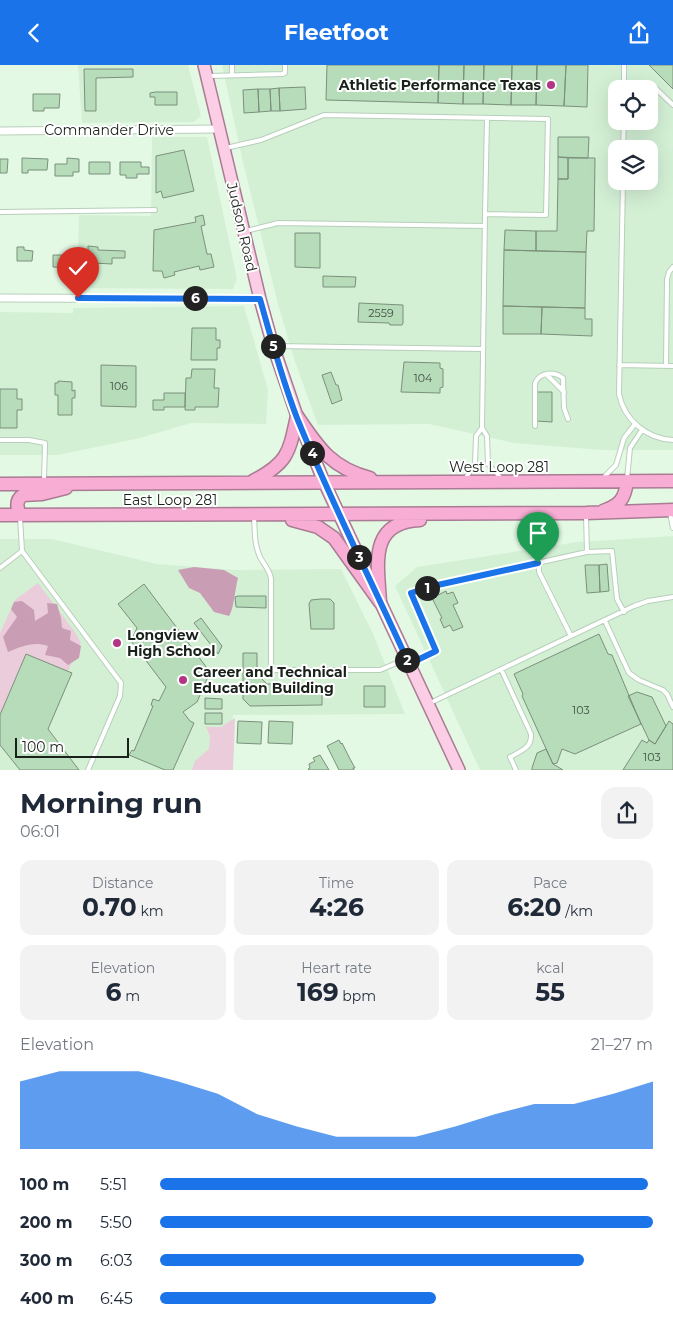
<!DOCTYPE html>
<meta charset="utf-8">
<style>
body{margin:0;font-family:Montserrat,sans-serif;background:#f2f2f3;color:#1f2937;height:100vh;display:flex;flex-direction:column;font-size:19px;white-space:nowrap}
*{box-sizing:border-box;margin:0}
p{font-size:16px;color:#747a83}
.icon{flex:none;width:28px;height:28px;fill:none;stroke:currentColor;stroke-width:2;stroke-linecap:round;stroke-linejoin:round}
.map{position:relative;height:705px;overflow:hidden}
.sheet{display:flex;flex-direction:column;background:#fff;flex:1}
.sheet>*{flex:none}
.fabs{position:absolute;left:608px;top:15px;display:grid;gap:10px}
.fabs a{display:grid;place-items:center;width:50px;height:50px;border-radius:10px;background:#fff;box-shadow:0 5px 20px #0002;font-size:25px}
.scale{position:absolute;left:15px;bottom:12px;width:114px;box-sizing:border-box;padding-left:5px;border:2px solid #19211a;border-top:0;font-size:14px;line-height:18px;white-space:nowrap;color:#19211a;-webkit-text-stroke:4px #fff;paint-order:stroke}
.pin{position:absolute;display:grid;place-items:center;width:42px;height:42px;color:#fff;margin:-51px -21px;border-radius:50% 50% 50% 0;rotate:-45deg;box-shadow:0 0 5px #0007}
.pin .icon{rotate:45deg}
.km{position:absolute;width:25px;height:25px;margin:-12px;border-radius:50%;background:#222;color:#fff;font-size:14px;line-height:25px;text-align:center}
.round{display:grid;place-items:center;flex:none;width:52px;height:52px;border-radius:15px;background:#f2f2f3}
.headline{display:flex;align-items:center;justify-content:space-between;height:85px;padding:0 20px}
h1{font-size:28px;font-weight:700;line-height:38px}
.stats{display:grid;grid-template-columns:repeat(3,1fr);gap:8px;height:85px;padding:5px 20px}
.stats div{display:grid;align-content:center;border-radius:12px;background:#f2f2f3;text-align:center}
.stats b{font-size:25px;font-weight:700}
.stats small{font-size:14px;font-weight:400}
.stats p{font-size:14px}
.chart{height:140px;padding:10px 20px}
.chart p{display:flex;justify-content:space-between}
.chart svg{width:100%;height:90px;margin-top:5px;fill:#1a73e8;opacity:.7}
ul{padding:0 20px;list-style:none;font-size:16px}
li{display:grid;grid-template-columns:80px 60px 1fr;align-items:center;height:38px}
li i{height:12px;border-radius:6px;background:#1a73e8}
header{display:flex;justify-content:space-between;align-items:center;height:65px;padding:0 20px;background:#1a73e8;color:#fff;font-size:22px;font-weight:700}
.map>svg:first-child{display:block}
</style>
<header><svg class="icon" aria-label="back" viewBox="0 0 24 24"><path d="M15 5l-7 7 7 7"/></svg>Fleetfoot<svg class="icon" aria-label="share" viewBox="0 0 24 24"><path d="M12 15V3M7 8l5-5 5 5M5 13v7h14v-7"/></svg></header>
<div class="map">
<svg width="673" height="705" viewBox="0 0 673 705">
<rect width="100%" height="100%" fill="#e3f9e4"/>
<path fill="#d3f0d5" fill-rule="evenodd" d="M78 0H188L201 51 194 57 82 58Z
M222 0H673V385H602L514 378 429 359 318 360 294 294 278 239 242 93ZM616 24H649V56H616ZM616 84H649V116H616Z
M152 72H207L237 214 233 224 77 223 79 150 151 151Z
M244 241 268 325 266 359 191 358 140 373 58 390H0V247L73 248V243Z
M673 471V705H480L395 521 417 502 578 477Z
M0 474H52L157 499 235 505 341 504 374 571 405 649 233 650 229 705H0Z"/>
<path fill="#ebccdb" d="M38 518 75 567 81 578 68 606 0 650V568L15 535Z
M235 653 233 705H192L195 696 209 684 210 671 206 662H221Z"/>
<path fill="#c99db3" d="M194 502 224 505 238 513C235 524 234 544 229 551L214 547 200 528 189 523 178 505Z
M22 536 34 545 35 556 48 548 47 538 57 539 61 553 62 563 71 566 70 575 81 581 79 593 68 600 60 593 45 590 48 581C34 576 22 581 8 587L3 572 17 552 11 544 14 537Z"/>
<path fill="#b7dcba" stroke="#7b907c" d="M327 0H439L438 38 326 35Z
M439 0H464L463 39 438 38Z
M464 0H484L483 39H463Z
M484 0H512L511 40 483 39Z
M512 0H537L536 40H511Z
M537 0H566L564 41 536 40Z
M566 0H588L587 42 564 41Z
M649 0H673V24Z
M84 4H133V12L96 13V46H85Z
M305 22 306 44 280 46 279 23Z
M279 23 280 46H271L270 24Z
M258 24 259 47 244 48 243 25Z
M258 24H270L271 46 259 47Z
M155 27H177V40H155V32H150V28Z
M33 29H60L59 43H44V46H33Z
M558 72H589L588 93 558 92Z
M184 85 194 126 163 133 161 126 156 128V91Z
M558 92 568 93V114H558Z
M22 93 48 94 47 105H28V108H22Z
M67 93 79 94V107H73V111H55V99H67Z
M568 93H595L594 166H587L586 187 536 186V166H557L558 114H568Z
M0 94H8L7 108H0Z
M89 97H110V109H89Z
M120 97H141V102H149V109H137V113H126V110H120Z
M203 150 205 160 201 161 207 189H211L214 202 200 205 199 201 174 207 175 210 164 213 162 206H153L154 165 196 157 195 152Z
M505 165 536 166V186L504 185Z
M295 168H320V203L295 202Z
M88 181 98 182V185L125 186V193H112V199L93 198 94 192H88Z
M17 182H24V185L33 186 32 196H17Z
M504 185 586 187 585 243 503 241Z
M53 190H74V203L53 202Z
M323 211 356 212 355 222H323Z
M359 238 403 240V258L402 260H390L389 258 358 257Z
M503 241 542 242 541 269H503Z
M542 242 585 243V254H592V271L541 269Z
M192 263H216V275H220V283H217V295H191Z
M404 297 440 298V303L443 304V322L440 323V328L401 327Z
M101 300 136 301V342L101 341Z
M192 304H215L214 323H219L218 342H195V345H185L186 313H191Z
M331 307 336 320H338L342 335 332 339 322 310Z
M58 316 72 317V326L75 325V333H72V350H58V330H55V318H58Z
M0 324H17V334H22V345H17V363H0Z
M537 327H552V357L536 356Z
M164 328H185V342H164V345H153V335H164Z
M607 499 609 526 600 527 599 500Z
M585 500H599L600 527 587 528Z
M144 519 210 607 197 637 183 647 190 656 194 658 173 705H165L129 690 132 685 134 686 153 641 151 640 153 634 159 636 166 622 131 576 137 563 118 539Z
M446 526 447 529 453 527 458 538 453 540 463 562 453 566 450 560 444 563 440 554 442 553 432 533Z
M238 531H266V543L236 542 235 532Z
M321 534H330L334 538V564H311L309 539 311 535Z
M201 553 222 581 218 589 194 558Z
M599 569 608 589 612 590 641 659 575 689 562 684 557 698 553 699 522 631 523 629 514 609Z
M243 588H257V609L267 619H322V640L250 641 243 634Z
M26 589 72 608 48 664 79 705H20L0 680V650Z
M364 621H385V642H364Z
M637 627 652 632 666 661 655 679 649 675 628 631Z
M205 633 222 634V644H205Z
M205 648H222V659H205Z
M238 656 262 657 261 679 237 678Z
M269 656 293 657 292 679 268 678Z
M669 656 673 659V705H623L642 675 647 678 649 675 655 679Z
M339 675 341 679 342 678 350 694 355 703H353L354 705H339L327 681Z
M546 684 553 699 563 705H532V703L537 688Z
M320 690 329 705H309L308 704 310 703 309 699 315 696 313 693Z"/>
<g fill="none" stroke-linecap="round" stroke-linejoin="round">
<g stroke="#b8cfba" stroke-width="6">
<path id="lane" d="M624 0V24
M232 10V0
M209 11 282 9 285 8V0
M624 18 651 19 673 40
M226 83 261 75 324 50 548 54 546 150 485 149 482 363
M623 84 624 56
M623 116 619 329C624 355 647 374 673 375
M0 147 155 145
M485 149 487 53
M246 166 278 158 485 161
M275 281 483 284
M619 300 673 301
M666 301 667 214 669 207 673 202
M547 310 564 327
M535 361V318C540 307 554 306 563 313L564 343 568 354
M0 375H29L45 378 44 416
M605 411 616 400 624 373 635 359
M465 414 475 399 476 371 482 363 487 371 488 399 501 413
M627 414 630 383 642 365
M670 448 673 463
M538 451 539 507 571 571
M254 452C255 466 254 479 260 492 264 500 270 505 271 514V605H380L404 595
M22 486 121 618 120 631 88 705
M587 487 612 486 617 534 624 547
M0 503 22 486 20 452
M605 556 629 608 639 615 663 625 667 629 673 642
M411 598 436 587 411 528 433 521 587 487 586 450
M501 604 531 669C532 683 521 686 510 692L516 705
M430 638 634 541 648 536 673 532"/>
</g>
<g stroke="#b8cfba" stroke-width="9">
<path id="street" d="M0 66 219 64
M0 233 260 234"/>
</g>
<g stroke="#aa7c94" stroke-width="14">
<path id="primary" d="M204 0 260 234 273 281 297 351 324 417 459 705"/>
</g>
<g stroke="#aa7c94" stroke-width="15">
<path id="highway" d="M297 351C318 382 331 403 370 413
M253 416C288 398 289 388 297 351
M0 419 673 416
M603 446C620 440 625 434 627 416
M0 450 586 448 673 445
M20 450C17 443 15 435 23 430L42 429 66 423
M292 455 318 462 334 473 380 537
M380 537C378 500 368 457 420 455"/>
</g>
<use href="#lane" stroke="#fff" stroke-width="4"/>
<use href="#street" stroke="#fff" stroke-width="7"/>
<use href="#primary" stroke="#fbcee6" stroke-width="11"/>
<use href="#highway" stroke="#f8add5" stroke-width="12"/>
</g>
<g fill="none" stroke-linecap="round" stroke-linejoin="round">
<g stroke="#fff" stroke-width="10">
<path id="route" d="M78 233 260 234C271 274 282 314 297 353 331 437 372 517 409 599L436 586 411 528 433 521 538 498"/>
</g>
<use href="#route" stroke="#1a73e8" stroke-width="6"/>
</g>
<g fill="#b33584" stroke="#fff" stroke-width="2">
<circle cx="551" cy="20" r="5"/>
<circle cx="117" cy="578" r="5"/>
<circle cx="183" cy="615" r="5"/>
</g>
<g text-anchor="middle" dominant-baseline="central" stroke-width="4" stroke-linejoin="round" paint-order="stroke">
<g font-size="11" fill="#405042">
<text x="381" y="248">2559</text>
<text x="423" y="313">104</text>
<text x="119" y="321">106</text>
<text x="581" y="645">103</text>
<text x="652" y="692">103</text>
</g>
<g font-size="14" font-weight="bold" fill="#19211a" stroke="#fff" text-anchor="start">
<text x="541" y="20" text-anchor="end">Athletic Performance Texas</text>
<text x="127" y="570">Longview<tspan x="127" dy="16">High School</tspan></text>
<text x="193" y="607">Career and Technical<tspan x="193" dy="16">Education Building</tspan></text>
</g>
<g font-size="14" fill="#19211a" stroke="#fff">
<text x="109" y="65">Commander Drive</text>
<text transform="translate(242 162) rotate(77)">Judson Road</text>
<text x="499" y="402">West Loop 281</text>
<text x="170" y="435">East Loop 281</text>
</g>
</g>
</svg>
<div class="fabs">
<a><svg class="icon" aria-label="locate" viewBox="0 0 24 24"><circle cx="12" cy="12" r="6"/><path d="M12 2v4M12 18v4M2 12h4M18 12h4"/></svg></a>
<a><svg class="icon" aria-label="layers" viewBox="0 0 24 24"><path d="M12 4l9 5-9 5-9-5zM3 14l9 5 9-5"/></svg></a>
</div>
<div class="scale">100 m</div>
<div class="pin" style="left:538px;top:498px;background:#1e9e55"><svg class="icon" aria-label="arrive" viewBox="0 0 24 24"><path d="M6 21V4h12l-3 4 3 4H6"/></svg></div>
<div class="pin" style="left:78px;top:233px;background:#d93025"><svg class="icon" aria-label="check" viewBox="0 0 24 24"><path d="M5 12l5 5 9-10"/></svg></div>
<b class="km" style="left:427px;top:523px">1</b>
<b class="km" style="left:407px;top:595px">2</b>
<b class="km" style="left:359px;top:492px">3</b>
<b class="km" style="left:312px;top:388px">4</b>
<b class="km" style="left:273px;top:281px">5</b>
<b class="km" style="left:195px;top:233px">6</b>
</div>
<section class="sheet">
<div class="headline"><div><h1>Morning run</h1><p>06:01</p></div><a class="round"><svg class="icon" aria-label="share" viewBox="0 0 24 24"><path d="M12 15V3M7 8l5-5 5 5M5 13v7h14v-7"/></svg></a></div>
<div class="stats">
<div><p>Distance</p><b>0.70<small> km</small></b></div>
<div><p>Time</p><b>4:26</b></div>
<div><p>Pace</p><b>6:20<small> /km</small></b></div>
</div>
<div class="stats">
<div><p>Elevation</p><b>6<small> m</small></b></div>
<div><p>Heart rate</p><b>169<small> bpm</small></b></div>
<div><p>kcal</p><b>55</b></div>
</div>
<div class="chart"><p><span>Elevation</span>21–27 m</p>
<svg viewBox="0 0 160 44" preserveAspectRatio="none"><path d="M0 44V11L10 6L20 6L30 6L40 11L50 17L60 27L70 33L80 38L90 38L100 38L110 33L120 27L130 22L140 22L150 17L160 11V44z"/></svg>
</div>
<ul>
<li><b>100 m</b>5:51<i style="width:99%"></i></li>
<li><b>200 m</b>5:50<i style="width:100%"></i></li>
<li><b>300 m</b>6:03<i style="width:86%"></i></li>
<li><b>400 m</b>6:45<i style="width:56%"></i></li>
</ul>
</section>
